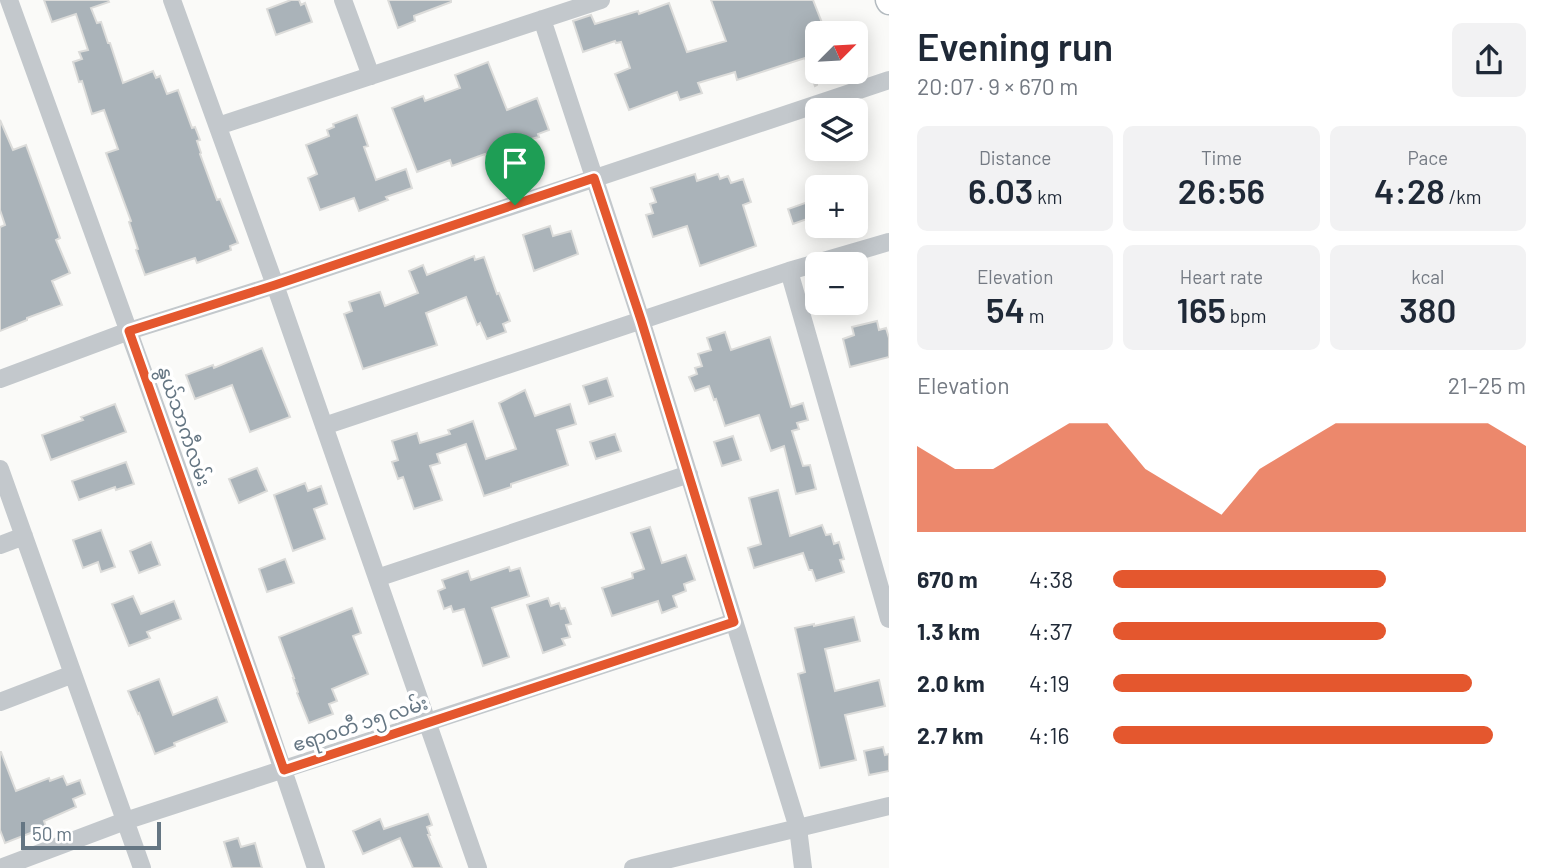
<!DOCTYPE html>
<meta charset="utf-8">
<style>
body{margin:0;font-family:Barlow,"Noto Sans Myanmar",sans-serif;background:#f2f2f3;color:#1f2937;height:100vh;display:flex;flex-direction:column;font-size:26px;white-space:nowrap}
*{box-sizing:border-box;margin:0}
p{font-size:23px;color:#747a83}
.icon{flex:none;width:38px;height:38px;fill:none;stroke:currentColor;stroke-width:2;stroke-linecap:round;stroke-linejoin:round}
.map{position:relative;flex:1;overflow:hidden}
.sheet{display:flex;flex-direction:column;background:#fff;width:665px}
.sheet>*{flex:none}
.needle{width:46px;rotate:66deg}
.fabs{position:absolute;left:805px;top:21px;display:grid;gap:14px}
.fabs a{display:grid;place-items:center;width:63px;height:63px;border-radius:10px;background:#fff;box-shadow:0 4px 18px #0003;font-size:35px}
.scale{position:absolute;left:21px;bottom:18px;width:140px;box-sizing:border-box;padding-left:7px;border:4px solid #657683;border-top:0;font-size:19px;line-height:24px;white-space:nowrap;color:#657683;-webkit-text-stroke:5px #fff;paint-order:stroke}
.pin{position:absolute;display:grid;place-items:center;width:60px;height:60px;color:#fff;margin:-72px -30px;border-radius:50% 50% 50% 0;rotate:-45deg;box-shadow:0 0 7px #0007}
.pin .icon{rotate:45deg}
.round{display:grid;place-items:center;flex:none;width:74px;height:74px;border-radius:10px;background:#f2f2f3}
.head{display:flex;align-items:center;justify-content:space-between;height:119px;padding:0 28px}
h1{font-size:38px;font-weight:600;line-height:52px}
.metrics{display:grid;grid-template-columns:repeat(3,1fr);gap:10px;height:119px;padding:7px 28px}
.metrics div{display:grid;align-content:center;border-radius:10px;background:#f2f2f3;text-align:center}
.metrics b{font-size:35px;font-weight:600}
.metrics small{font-size:19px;font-weight:400}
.metrics p{font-size:19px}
.chart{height:196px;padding:14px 28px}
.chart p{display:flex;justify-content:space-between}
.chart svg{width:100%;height:126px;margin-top:7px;fill:#e4572e;opacity:.7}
ul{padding:0 28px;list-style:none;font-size:23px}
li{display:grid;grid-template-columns:112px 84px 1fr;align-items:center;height:52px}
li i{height:18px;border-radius:9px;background:#e4572e}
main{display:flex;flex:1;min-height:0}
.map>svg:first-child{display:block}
</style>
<main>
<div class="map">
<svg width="889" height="868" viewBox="0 0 889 868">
<rect width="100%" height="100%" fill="#fafaf8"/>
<path fill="#aab3b9" stroke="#dcdcda" stroke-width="2" d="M44 0H108L109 2 91 8 97 23 101 22 108 43H110L123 83 153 71 156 78 160 76 167 94 178 90 192 128 195 127 200 140 197 141 201 153 200 154 217 200 220 199 238 243 230 246 231 250 197 263 195 258 145 275 136 250 138 249 129 222 131 221 106 153 118 149 104 110 92 114 82 81 79 82 73 62 82 59 79 52 88 50 76 14 52 22Z
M291 0H299L301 5 305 3 312 22 276 35 267 9Z
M388 0H451V2L414 16 415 21 398 28Z
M711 0H813L826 33H817V85L815 86 805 58 737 80 735 72 698 83 702 93 680 100 677 92 629 110 615 74 630 68 621 42 616 43 615 41 583 52 573 21 591 15 595 24 638 11 639 14 669 3 687 52 726 41Z
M488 62 507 110 537 98 549 130 538 134 539 137 531 139 534 146 493 162 490 154 486 156 485 154 452 166 450 160 417 172 392 108 423 96 425 101 460 88 455 75Z
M357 115 368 146 364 147 376 180 406 169 412 188 386 197 388 200 359 211 354 198 320 210 308 178 317 174 306 145 329 136 327 130 334 127 333 124Z
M0 120 13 150 26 145 60 238 56 240 70 273 52 281 62 305 27 318V320L0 331V227L5 225 0 210Z
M695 174 697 181 718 174 720 179 728 176 731 183 743 179 751 202 743 205 756 246 700 266 687 226 653 237 646 215 653 213 650 204 656 202 651 188Z
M808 202 813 217 793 224 788 209Z
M550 226 553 236 571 231 578 254 534 271 523 235Z
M474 256 475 260 484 257 497 294 499 293 510 321 503 324 506 332 487 339 480 323 477 325 466 297 426 313 437 345 363 369 344 314 352 311 349 302 380 292 385 306 418 293 409 271 423 265 427 275Z
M877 321 879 330 886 328 889 338V357L850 367 843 339 854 335 852 327Z
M725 332 731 350 770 337 791 407 803 403 808 420 797 423 799 429 792 431 803 466 810 465 816 489 796 494 784 446 771 451 759 415 725 426 716 399 714 400 709 386 695 391 689 377 697 374 695 368 702 366 698 354 711 350 707 338Z
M262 348 290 417 250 432 232 385 195 399 186 375 213 365 214 368Z
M607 378 613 396 589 404 583 386Z
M525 390 535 416 570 404 576 424 557 430 568 465 511 484V487L484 496 466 444 437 454 440 463 430 466 442 500 414 509 403 477 398 479 392 462 398 460 392 441 417 433 420 443 450 434 448 430 473 421 486 459 516 449 499 403Z
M115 404 126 432 51 460 42 435 83 420 81 417Z
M615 434 621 451 596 459 590 442Z
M733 436 741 460 722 466 714 442Z
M126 462 134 484 116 490 115 487 79 500 72 481Z
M257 468 267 491 239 503 229 479Z
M305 483 308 491 321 486 327 504 314 509 325 539 293 551 274 495Z
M778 490 790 536 822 525 826 535 831 534 834 544 839 542 844 559 840 560 844 572 816 581 812 570H809L803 553 754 568 748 548 761 544 749 498Z
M650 527 662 563 686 555 695 580 684 584 686 591 673 596 677 607 662 613 658 601 612 616 602 588 633 578 632 573 644 569 631 533Z
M101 530 115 567 101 572 98 562 83 568 73 540Z
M151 542 160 565 139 573 130 551Z
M285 559 294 583 267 592 259 569Z
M509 567 510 571 520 568 529 596 492 608 509 657 483 666 464 609 453 612 451 606 444 609 438 591 445 588 442 580 468 571 471 580Z
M133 596 141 614 174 601 181 619 147 632 150 638 129 646 112 604Z
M548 598 551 606 559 603 561 609 565 608 571 624 566 625 570 637 562 639 565 645 543 653 527 605Z
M352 608 361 633 353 636 368 674 332 689 337 701 329 704 333 714 309 723 297 693 298 692 293 678H294L279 637Z
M854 617 860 641 825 649 835 691 879 680 885 706 845 715 856 760 820 768 798 674 805 672 795 628 814 624V626Z
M159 679 173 715 217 697 227 722 174 743 175 746 155 754 139 713 138 714 128 691Z
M883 747 885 755 889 754V771L869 775 864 751Z
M0 752H1L16 791 49 778 50 781 63 776 67 785 80 780 85 794 73 799 76 807 44 821 46 827 5 843 0 830Z
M428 814 432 825 427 827 430 835H428L442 868H413L400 838 363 854 353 831 380 819 384 829Z
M238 838 241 847 255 843 262 868H232L224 842Z"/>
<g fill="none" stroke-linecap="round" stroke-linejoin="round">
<g stroke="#b3babf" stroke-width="27">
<path id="secondary" d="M888 0 889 2"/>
</g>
<path stroke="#c3c8cc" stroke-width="18" d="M9 0C113 288 219 577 316 868
M172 0 275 285 478 868
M343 0 371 76
M542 19 641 320 798 828 803 868
M218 126 601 0
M789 271 889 619
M0 379 129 331 275 285 889 80
M324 426 789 271 889 242
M0 469 142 868
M0 545 24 536
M377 578 689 474
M0 702 73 674
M0 868 125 821 734 622
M633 868 889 806"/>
<use href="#secondary" stroke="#fff" stroke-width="24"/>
</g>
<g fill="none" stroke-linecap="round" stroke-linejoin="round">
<g stroke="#fff" stroke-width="14">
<path id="route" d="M594 178 641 320 734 622 284 770 129 331 275 285Z"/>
</g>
<use href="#route" stroke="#e4572e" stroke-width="9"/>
</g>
<g text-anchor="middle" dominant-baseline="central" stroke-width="7" stroke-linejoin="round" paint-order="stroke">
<g font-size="19" fill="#657683" stroke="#fff">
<text transform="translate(185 426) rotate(71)">နွယ်သာကီလမ်း</text>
<text transform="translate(360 723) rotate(-18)">ဧရာဝတီ ၁၅ လမ်း</text>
</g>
</g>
</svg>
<div class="fabs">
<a><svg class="needle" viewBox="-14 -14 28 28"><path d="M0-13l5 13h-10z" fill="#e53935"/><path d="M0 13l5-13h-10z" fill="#747a83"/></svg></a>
<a><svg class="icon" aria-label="layers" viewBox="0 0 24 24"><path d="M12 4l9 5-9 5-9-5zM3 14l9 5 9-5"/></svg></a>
<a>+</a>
<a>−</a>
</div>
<div class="scale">50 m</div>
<div class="pin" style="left:515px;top:205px;background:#1e9e55"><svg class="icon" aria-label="arrive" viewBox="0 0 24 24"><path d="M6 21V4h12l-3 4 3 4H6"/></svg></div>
</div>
<section class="sheet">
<div class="head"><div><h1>Evening run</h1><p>20:07 · 9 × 670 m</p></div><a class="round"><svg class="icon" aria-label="share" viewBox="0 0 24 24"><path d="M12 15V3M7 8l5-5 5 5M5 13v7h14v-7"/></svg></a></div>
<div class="metrics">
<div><p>Distance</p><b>6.03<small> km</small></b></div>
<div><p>Time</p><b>26:56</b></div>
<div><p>Pace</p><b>4:28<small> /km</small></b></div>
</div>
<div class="metrics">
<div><p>Elevation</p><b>54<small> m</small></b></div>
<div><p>Heart rate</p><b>165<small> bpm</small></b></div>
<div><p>kcal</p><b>380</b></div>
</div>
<div class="chart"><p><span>Elevation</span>21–25 m</p>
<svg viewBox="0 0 160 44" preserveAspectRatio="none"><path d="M0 44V14L10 22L20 22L30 14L40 6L50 6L60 22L70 30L80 38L90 22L100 14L110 6L120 6L130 6L140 6L150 6L160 14V44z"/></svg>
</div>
<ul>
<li><b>670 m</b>4:38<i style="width:66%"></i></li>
<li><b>1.3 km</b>4:37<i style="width:66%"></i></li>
<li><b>2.0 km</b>4:19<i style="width:87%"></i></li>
<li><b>2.7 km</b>4:16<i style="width:92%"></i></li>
</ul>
</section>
</main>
